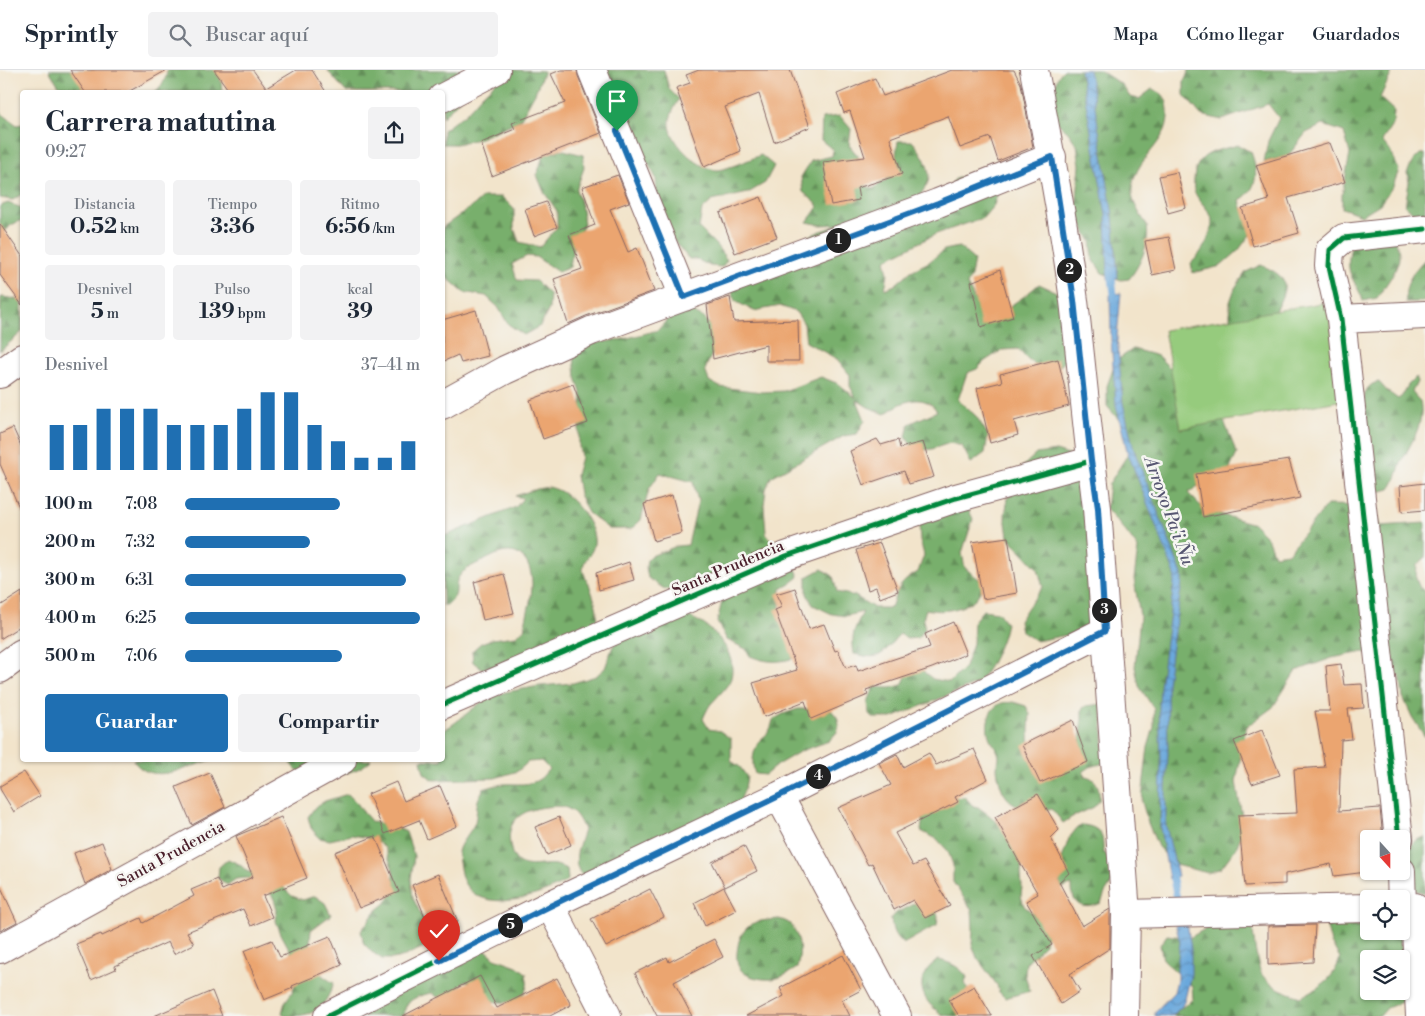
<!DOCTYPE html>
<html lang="es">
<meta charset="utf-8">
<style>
body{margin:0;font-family:"Libre Bodoni",serif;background:#f2f2f3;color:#1f2937;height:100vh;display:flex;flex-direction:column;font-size:19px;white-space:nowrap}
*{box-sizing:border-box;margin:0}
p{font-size:16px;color:#747a83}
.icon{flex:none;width:28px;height:28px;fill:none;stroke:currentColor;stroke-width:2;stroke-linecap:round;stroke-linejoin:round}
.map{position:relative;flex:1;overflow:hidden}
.panel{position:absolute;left:20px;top:20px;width:425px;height:672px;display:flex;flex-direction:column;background:#fff;border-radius:5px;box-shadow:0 1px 4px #0004}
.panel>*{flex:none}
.needle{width:32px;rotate:159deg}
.fabs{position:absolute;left:1360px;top:760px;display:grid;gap:10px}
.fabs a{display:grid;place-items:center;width:50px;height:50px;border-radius:5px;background:#fff;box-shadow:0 1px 4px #0004;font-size:25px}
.pin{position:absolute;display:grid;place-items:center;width:42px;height:42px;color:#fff;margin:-51px -21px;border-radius:50% 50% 50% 0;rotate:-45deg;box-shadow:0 0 5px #0007}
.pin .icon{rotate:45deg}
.km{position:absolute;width:25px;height:25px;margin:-12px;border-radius:50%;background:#222;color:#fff;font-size:14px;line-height:25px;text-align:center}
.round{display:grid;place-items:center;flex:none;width:52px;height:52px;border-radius:5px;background:#f2f2f3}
.overview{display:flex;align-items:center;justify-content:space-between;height:85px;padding:0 25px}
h1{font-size:28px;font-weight:700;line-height:38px}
.metrics{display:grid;grid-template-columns:repeat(3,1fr);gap:8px;height:85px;padding:5px 25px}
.metrics div{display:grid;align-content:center;border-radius:5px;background:#f2f2f3;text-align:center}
.metrics b{font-size:21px;font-weight:700}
.metrics small{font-size:14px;font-weight:400}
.metrics p{font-size:14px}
.chart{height:140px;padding:10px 25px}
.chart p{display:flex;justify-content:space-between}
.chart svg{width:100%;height:90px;margin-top:5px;stroke:#1f6fb2;stroke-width:6}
.primary-button{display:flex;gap:10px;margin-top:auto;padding:10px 25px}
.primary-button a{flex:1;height:58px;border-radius:5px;background:#1f6fb2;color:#fff;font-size:20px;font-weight:700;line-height:58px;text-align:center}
.primary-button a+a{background:#f2f2f3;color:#1f2937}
ul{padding:0 25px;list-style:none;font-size:16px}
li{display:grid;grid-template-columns:80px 60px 1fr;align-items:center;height:38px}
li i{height:12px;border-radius:6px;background:#1f6fb2}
header{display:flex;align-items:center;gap:30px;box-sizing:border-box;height:70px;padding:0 25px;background:#fff;border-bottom:1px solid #e0e1e3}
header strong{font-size:24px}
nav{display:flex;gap:28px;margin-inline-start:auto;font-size:18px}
.search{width:350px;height:45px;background:#f2f2f3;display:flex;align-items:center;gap:12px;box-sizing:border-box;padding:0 18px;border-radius:5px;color:#747a83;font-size:19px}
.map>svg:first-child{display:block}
</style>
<header>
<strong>Sprintly</strong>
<div class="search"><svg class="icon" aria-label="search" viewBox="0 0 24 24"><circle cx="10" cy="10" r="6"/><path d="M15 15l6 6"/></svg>Buscar aquí</div>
<nav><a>Mapa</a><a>Cómo llegar</a><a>Guardados</a></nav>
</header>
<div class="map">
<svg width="1425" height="946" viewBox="0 0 1425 946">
<defs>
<pattern id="forest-firs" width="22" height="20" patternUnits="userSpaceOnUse" patternTransform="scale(1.25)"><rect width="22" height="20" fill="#78af6c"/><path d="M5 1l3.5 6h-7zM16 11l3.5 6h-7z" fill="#648e59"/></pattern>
<pattern id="water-waves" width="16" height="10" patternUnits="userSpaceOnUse" patternTransform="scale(1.25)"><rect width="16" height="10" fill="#6aa8dc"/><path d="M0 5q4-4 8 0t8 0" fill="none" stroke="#5988b3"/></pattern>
</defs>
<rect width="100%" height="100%" fill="#f6f6f2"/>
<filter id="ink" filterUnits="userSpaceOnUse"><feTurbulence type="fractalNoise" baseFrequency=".02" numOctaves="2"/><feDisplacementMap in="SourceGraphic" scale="10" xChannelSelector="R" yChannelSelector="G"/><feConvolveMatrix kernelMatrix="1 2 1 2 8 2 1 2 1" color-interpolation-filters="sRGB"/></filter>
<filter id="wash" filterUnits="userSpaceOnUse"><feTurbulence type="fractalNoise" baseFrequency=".0096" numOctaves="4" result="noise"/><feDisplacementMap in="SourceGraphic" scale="20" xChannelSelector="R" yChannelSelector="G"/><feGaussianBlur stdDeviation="1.12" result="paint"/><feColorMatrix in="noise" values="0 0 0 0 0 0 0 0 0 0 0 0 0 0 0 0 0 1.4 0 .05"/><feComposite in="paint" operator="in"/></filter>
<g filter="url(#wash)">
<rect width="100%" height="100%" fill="#f2e4cb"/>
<path fill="url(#forest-firs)" stroke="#61674c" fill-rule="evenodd" d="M49 0H95L82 18 59 16Z
M167 0H220L222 22H154C161 18 167 8 167 0Z
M327 0H477L458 31 443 47 442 22H346Z
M509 0 544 1 535 23 520 50 478 69 456 74H443V60L465 44 482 25Z
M604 0H664L669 19 679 29C676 35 671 43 670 50 667 70 697 99 717 100 725 100 751 89 761 85L774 96 765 113 748 123 712 131 702 140 699 158 716 175 727 190 722 197 710 196 696 189H689L669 165 657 130 656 108 648 93H630Z
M1064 0H1099L1122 15 1130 27 1139 29 1152 19C1155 20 1159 22 1162 24 1171 33 1169 55 1163 64 1155 79 1141 90 1135 106 1129 123 1132 130 1141 146 1143 149 1146 152 1147 156 1150 173 1140 196 1129 209L1121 210 1102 203 1093 189 1091 171 1083 157 1076 139 1080 95 1077 75 1067 61 1049 46C1051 35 1053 7 1064 0Z
M1189 0H1393L1380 28 1394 41 1393 54 1382 71 1390 81 1399 100 1393 116 1380 134 1362 145 1342 138V125L1350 84 1344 62 1323 55 1306 63 1288 86 1264 92 1268 71 1279 48 1268 34 1222 50 1201 45 1184 25V11Z
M0 23 1 25V43L17 55 22 54V124L13 130 0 128Z
M840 46 851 59 849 75 858 86 862 114 873 119 887 109 895 92 898 71H912C921 81 932 98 928 112 926 117 922 122 920 126L938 133 955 109 970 103 989 108 998 122 994 135 983 148 936 164 885 190 888 203 885 219 895 215 911 201 929 192 944 180 959 177 974 190 971 206 967 215 975 230 986 236H1010L1026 225 1039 214 1063 225 1070 287 1060 296 1043 300 1028 290 1018 279 1002 280 985 291 977 299 969 302 965 309 958 330 976 346 988 365 985 383 971 393 962 376 950 373 932 379 915 381 906 367 909 354 937 341C924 321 900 332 885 344L868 337 857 330 865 350 857 364 844 366 771 407 766 419 764 435 766 463 770 468 774 479 687 517 669 520 663 518 648 508 646 497 647 490 651 486 677 476 688 475 698 431 693 412 660 403 649 419 641 450 631 459H609L588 443 579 424 576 405 581 387 579 376V350L582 326 576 307 574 286 582 275 624 269 658 260 672 244 688 240 704 248 717 264 718 274 709 290 705 300 709 311 720 317 762 322 784 321 821 307 839 314 856 328 850 316V305L837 289 806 272 804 254 796 242 780 236 754 241 735 231 731 218 801 170 818 162 842 154 821 155 807 152 818 137 816 133 803 122 801 107 811 91 832 86 833 80 821 70 822 48Z
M1238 75 1251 82C1258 100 1259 119 1240 130L1242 138 1247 146 1252 162 1238 181 1221 196 1193 203 1191 193C1201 185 1216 160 1211 146 1207 137 1197 130 1194 120 1193 117 1194 112 1194 109 1196 82 1216 81 1238 75Z
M560 79 583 85 584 98 576 120 581 134 584 154 573 177 570 197 558 202 536 187 527 186 512 194 517 210 536 211 550 225 549 239 540 256 524 265 508 254 498 237 486 226 463 222 443 204V157L474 135 483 127H502L514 139V158L519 172 540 177 557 157V141L544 122 537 105 543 86Z
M1420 84H1425V143L1415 144 1405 136 1409 112 1407 103 1413 91Z
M8 133 22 138V150L11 155 0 167V136Z
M1393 166C1396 172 1399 178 1399 185 1400 198 1384 217 1377 228L1363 231C1360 220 1350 208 1349 198 1348 189 1350 180 1352 171Z
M1425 189V231L1422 232H1406C1403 215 1414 200 1425 189Z
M1261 195C1289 207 1289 215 1275 241L1230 251V232L1235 218 1246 202Z
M1 227 18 229 22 228V262L0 281Z
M1133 279 1158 286 1213 343 1224 351 1237 384 1228 402 1211 407 1188 423 1205 440 1254 454 1267 467 1274 485 1288 483 1327 435 1374 436 1380 456 1425 453V488L1417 495 1416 509 1420 518 1425 521V667L1412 647 1403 627 1400 606 1364 582 1332 588 1296 601 1273 637 1246 657 1236 712 1244 758 1236 778 1221 798 1208 803 1175 795 1158 777 1148 753 1142 732 1144 709 1148 677 1154 657V639L1139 616 1135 597 1140 546 1134 509 1138 478 1126 462 1106 439 1109 414 1128 384 1125 357 1107 336V316L1116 291Z
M1416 307 1417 312 1412 322C1414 325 1417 328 1420 331 1425 351 1413 370 1404 387 1398 397 1398 409 1390 419L1378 422 1373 419C1371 397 1369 374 1367 352 1367 341 1362 336 1365 324 1367 317 1372 313 1379 312L1387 321 1398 329 1402 326 1408 315Z
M1056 381 1075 387 1084 407 1102 547 1072 564 1036 571 1021 561 1019 551 1028 537 1043 517 1038 499 1008 467 1005 445 1009 422 1019 400 1036 384Z
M549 417C552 418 556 419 560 421 575 429 600 460 593 478 591 485 583 490 583 499 583 503 587 510 589 514 594 529 599 539 597 555L494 600 482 599 473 592 472 581 481 573 492 569 516 566 524 559C527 544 532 528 532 513 531 487 515 474 491 487 482 492 468 496 461 504 453 514 458 518 455 526 453 529 449 533 447 535H443L442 467 516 437 523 428 515 426 536 419Z
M968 438 973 449 962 483 965 498 985 514C982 518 979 524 976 528 963 540 942 543 926 539L923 549 925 559 918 568 907 569 900 564C893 570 889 578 884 582 875 590 864 586 854 584 851 565 854 559 863 542L845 546 832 544 813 535 807 524V507L822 499 833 506 837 522 855 526 874 538H891C897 519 900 512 918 502L924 485 920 470 919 452Z
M785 496 796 499 799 507 790 514 781 519 779 551 797 587C781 593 767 593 750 586L746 579 727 570 717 552 725 519Z
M669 540C679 543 689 546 698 551 717 561 737 585 731 608 729 616 716 628 710 635 707 640 705 644 703 649L709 659 720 661 731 669V691L740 697 747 707 745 718 736 741 592 812C589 810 583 807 581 804 571 791 580 773 584 760 581 753 578 746 572 741 564 735 555 736 546 737 521 740 504 751 511 779 512 785 516 792 522 794 533 798 545 793 556 795 560 796 564 798 567 799L568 810C539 829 466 850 460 798 459 793 458 787 458 782 460 771 471 763 475 752 477 745 476 737 478 730 479 726 482 723 483 719 490 717 496 715 503 714 516 713 529 717 541 708 544 705 547 701 549 699L541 691 528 692 518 701 495 708 433 710 424 703 421 690H442L443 661 456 652 484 630 506 622 540 616 573 613 596 606 605 598 613 576 634 549Z
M983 540 998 542 1006 553C1002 574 991 597 978 613L892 648H873L869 644 868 632 874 617 890 618 902 615 910 599 916 580 924 602 933 609 950 612 965 597 973 573 974 551Z
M1013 632 1026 636 1030 644 1029 659 1030 689 1036 704 1048 703 1080 672 1082 656V639L1086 636 1102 634 1104 693 1090 697 1083 702 1085 706C1098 708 1100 720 1099 731L1094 737 1072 747 1063 753 1052 739C1025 739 1005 739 999 709 998 705 997 701 997 697 997 694 999 690 999 686 998 680 993 674 990 669 985 657 987 638 1002 633 1005 632 1010 633 1013 632Z
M798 639H820L832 641 837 647 839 655 837 662 829 671 801 681 777 695 765 705 755 704C751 693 753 680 760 670 763 667 767 665 769 661 771 658 772 654 773 650L783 644Z
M133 690H211C186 697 151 717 133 690Z
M290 690H371C352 708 326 705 302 705L293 697Z
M348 724 357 733 364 743 372 752 397 757 406 762 414 786 411 809 413 828 429 861V873L426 876 405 886 393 889H382L372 882 364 874 361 861 376 841 386 833 391 823 394 812 393 800 385 778 375 770 364 767 352 765 330 770 319 768 311 758 308 747 315 737 325 731Z
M965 727 973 736 978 737 989 745 999 754 1022 790 1021 804 1022 817 1021 826 1024 836 1034 844 1047 862 1045 874 1026 893 1025 905 1030 921 1005 928 999 922 997 915 977 888 972 874 973 859 972 840 953 812V795L948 781 937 769 921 761 923 746 951 728Z
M1083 755C1100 757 1104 765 1103 781L1108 787 1119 802 1105 823 1101 833C1084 841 1071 836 1072 815L1062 818 1059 812 1062 789 1069 768 1077 758Z
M1425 767V823L1414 820 1407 805 1410 780 1412 774 1416 770Z
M228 789 239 794 248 802H251L283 817 292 826 303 830 315 826 325 833 331 845 311 860 310 872C311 876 311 880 312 884 314 899 321 906 334 913 323 941 315 946 285 946L282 943 285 932 292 922 298 907V895L281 864 276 851 277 840 274 829 267 818 258 811 247 808 236 809 227 815 218 808 219 797Z
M919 831 934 836 938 846 937 855 903 874C894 866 892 860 891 849L896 843Z
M1401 831 1414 927 1387 938 1380 946H1173L1176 942 1193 929 1192 916 1163 890 1160 875 1167 865 1189 868 1212 855 1247 841C1249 847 1252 853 1253 860 1254 870 1257 899 1263 906 1272 918 1287 922 1301 927 1319 917 1334 910 1340 888L1331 873 1324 847 1353 851 1364 855 1369 852V861H1401ZM1369 889H1401V921H1369Z
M779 849C783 850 788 852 790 854 801 866 801 884 797 898 789 903 781 908 772 909 761 910 742 907 738 895 736 889 737 881 738 876 739 867 745 858 752 854 759 850 771 850 779 849Z
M486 880 495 888 517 896 526 903C526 907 528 912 527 916 523 933 505 934 492 931L477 912 465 911 457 918 455 923 442 930 432 923C420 925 402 930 405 946H349Z
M939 890C951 893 959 896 967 907L965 912 970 930 961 946C955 946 947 946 941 944 940 943 935 939 935 939 916 924 918 901 939 890Z"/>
<path fill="#96cb7d" stroke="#707554" d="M1327 232 1344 330 1181 359 1164 260Z"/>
<path fill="url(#water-waves)" stroke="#5a6484" d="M1080 0H1089L1113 146 1118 208 1108 209 1106 145Z
M1121 223 1117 267 1123 333 1134 380 1182 504V513L1173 569 1167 614 1168 684 1166 719V756L1178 806 1169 809 1160 758 1161 688 1159 639 1160 617 1175 505 1127 381 1116 335 1111 270 1110 225Z
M1187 852 1191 879V904L1185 929 1182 936 1172 946H1155V942L1174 922 1177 910V896L1180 872 1175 853Z"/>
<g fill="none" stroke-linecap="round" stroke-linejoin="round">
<path stroke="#6aa8dc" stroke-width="7" d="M1111 201 1115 232
M1171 800 1179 838"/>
</g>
<g id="blocks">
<path fill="#eba56f" d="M70 0H167L128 22H85Z
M214 0H253L266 18 296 0H312L326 22H230Z
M561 0H577L578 6 601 63 492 106 481 73 515 59 512 53 565 33 551 4Z
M699 0H790L810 57 774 72 759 24 725 37 731 52H730L741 81 704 97 676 18 690 13 686 5Z
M952 0H1014L1021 14 1033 77 998 91 990 67 960 78 948 46 890 68 902 104 857 118 859 130 831 135 823 92 865 87 850 41 844 43 837 24 875 8 883 26Z
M1330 73 1345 112 1288 128 1299 163 1253 176 1242 138 1269 130 1256 95Z
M1177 102 1186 138 1168 143 1159 106Z
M618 105 629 132 610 139 628 182 637 178 654 221 586 246 568 254 554 209 582 199 569 165 595 155 582 117Z
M761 127 777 167 735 183 720 143Z
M546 132 557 157 534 166 525 139Z
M0 154 22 186V235L0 205Z
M1169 167 1176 200 1152 205 1145 171Z
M1000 200 1013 247 981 257 971 212Z
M730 227 734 252 798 250 799 291H766V275L713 289 707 235Z
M476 240 488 286 461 293 458 285 442 292V250Z
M1058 289 1069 336 1014 351 1018 365 990 373 977 318 1002 312 1000 304Z
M573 314 588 353 543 369 530 330Z
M13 358 22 378V444L0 394V364Z
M877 369 881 375 898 370 900 378 923 372 934 407 909 414 904 401 863 415 850 381Z
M1289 390 1300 428 1203 447 1196 404Z
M1425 413V440L1402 442 1400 416Z
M672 425 682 463 654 471 644 434Z
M1008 467 1017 523 983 529 972 472Z
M880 473 898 521 880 528 876 517 868 520 856 480Z
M629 492 634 510 599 520 596 503Z
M504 504 514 543 483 550 474 512Z
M795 518 809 559 824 554 835 581 838 580 846 598 856 595 858 601 930 577 925 564 953 552 966 584 932 598 866 620 868 625 811 649 805 631 764 647 753 613 797 600 775 540 782 537 776 524Z
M22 522V555L0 569V536Z
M1341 594 1344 615 1362 614 1364 638 1348 639 1352 669 1341 670 1339 741 1380 738 1383 769H1369V801H1375L1334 806 1331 794 1285 804V814L1245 816 1238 745 1297 743 1294 699 1325 697 1315 641H1330L1326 596Z
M1073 650 1088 692 1040 713 1022 675Z
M1262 660 1280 705 1252 714 1234 671Z
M974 679 988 709 955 727 958 732 895 763 913 796 924 791 950 836 925 848 913 830 894 840 872 793 868 795 838 738 891 715 879 693 897 684 903 697 929 683 936 695Z
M24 702 40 726 14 742 0 719V716Z
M210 703 225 737 192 755 176 717Z
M396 712 404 731 440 716 457 756 427 769 419 750 385 764 368 724Z
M1038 724 1059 760 1051 768 1069 803 1059 812 1082 856 1110 839V878L1070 904 1080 921 1061 934 1033 886 1052 875 1026 831 1038 824 1017 788 995 747Z
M281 747 307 808 263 826 272 847 251 856 243 839 187 862 194 874 174 884 168 872 115 896 116 899 91 910 76 874 101 864 102 866 141 848 143 853 194 826 191 820 217 809 222 820 253 807 236 766Z
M559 747 571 775 547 785 535 757Z
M375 766 399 822 359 838 335 782Z
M102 772 112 799 85 814 74 783Z
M744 776 757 801 725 817 712 792Z
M438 804 458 852 432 864 412 815Z
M0 815 17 852 0 861Z
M724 817 736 840 705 856 694 833Z
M650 819 664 847 606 877 591 849Z
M1315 855 1313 892 1268 895V856Z
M330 866 342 895 292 916 293 918 264 930 244 881 272 870 280 887Z
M714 869 723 887 674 912 692 946H657L635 903 667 887 669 892Z
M843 885 861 920 842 930 850 946H746L784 926 780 918Z
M480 906 497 938 557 908 571 935 550 946H403Z
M974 916 992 946H959L949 930Z
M212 921 222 946H154Z"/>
</g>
</g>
<g filter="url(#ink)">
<use href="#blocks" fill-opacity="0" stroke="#856463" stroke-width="1"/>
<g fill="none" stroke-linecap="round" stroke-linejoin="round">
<g stroke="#856463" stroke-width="30">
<path id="minor" d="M592 0 684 227
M442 28 496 0
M1341 249 1425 245
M0 304 22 288
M442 335 505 300 591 261 938 133 1052 87
M0 599 22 583
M442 635 786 486 956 428 1091 391
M779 726 897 946
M1399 769 1341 249 1329 196 1330 180 1344 168 1425 159
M1401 801 1402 837
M550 835 607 946
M1415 837 1420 946
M1126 844 1369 838
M0 879 342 690
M328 946 550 835 779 726 1105 561"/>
</g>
<g stroke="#856463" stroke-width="30">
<path id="major" d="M1034 0C1049 77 1064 154 1074 231 1082 300 1088 369 1097 438L1126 844 1124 946"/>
</g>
<use href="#minor" stroke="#fff" stroke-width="28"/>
<use href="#major" stroke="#fff" stroke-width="28"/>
<g stroke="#f6f6f2" stroke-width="8">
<path id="cycleway" d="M442 635 786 486 956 428 1091 391
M1399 769 1341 249 1329 196 1330 180 1344 168 1425 159
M328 946 550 835 779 726 1105 561"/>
</g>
<use href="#cycleway" stroke="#00873e" stroke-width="5"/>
</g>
</g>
<g fill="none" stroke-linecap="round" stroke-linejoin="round" filter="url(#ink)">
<g stroke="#fff" stroke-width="10">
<path id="route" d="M439 891 550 836 779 726 1105 561 1098 438 1091 391 1074 230 1052 87 938 133 684 227 617 61"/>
</g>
<use href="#route" stroke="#1f6fb2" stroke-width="6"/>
</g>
<g text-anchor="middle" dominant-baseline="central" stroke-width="5" stroke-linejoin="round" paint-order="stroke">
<g font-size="16" fill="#4a1f2b" stroke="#f6f6f2">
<text transform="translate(728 498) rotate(-23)">Santa Prudencia</text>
<text transform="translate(171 784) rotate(-29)">Santa Prudencia</text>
</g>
<g font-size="18" font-style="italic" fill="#575672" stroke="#f6f6f2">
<text transform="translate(1169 441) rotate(70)">Arroyo Pa'i Ñu</text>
</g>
</g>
</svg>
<div class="fabs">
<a><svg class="needle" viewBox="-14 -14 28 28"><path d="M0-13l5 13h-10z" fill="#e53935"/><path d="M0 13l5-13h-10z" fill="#747a83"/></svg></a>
<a><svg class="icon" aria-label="locate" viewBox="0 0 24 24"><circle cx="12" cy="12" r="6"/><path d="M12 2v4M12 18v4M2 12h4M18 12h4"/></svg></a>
<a><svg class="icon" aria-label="layers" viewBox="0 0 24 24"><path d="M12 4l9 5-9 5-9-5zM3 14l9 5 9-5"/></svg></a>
</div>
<div class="pin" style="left:617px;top:61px;background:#1e9e55"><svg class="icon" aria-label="arrive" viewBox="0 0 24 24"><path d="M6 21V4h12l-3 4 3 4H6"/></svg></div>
<div class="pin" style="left:439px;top:891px;background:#d93025"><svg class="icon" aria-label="check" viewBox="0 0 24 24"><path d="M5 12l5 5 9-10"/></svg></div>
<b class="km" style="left:838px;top:170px">1</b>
<b class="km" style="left:1069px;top:200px">2</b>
<b class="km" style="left:1104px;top:540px">3</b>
<b class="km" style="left:818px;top:706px">4</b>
<b class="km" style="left:510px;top:855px">5</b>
<section class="panel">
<div class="overview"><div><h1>Carrera matutina</h1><p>09:27</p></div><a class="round"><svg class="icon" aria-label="share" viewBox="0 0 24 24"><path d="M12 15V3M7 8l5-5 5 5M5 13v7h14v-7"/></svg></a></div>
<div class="metrics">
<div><p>Distancia</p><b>0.52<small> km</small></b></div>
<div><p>Tiempo</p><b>3:36</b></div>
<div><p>Ritmo</p><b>6:56<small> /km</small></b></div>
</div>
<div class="metrics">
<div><p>Desnivel</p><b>5<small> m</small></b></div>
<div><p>Pulso</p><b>139<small> bpm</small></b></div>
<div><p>kcal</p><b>39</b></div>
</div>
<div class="chart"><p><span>Desnivel</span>37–41 m</p>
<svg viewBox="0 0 160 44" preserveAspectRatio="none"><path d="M5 44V22M15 44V22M25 44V14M35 44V14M45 44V14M55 44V22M65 44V22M75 44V22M85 44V14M95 44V6M105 44V6M115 44V22M125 44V30M135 44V38M145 44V38M155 44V30"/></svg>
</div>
<ul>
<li><b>100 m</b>7:08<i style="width:66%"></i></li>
<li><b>200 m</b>7:32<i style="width:53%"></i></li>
<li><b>300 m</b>6:31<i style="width:94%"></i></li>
<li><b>400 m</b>6:25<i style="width:100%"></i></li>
<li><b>500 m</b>7:06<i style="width:67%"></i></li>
</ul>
<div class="primary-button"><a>Guardar</a><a>Compartir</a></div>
</section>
</div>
